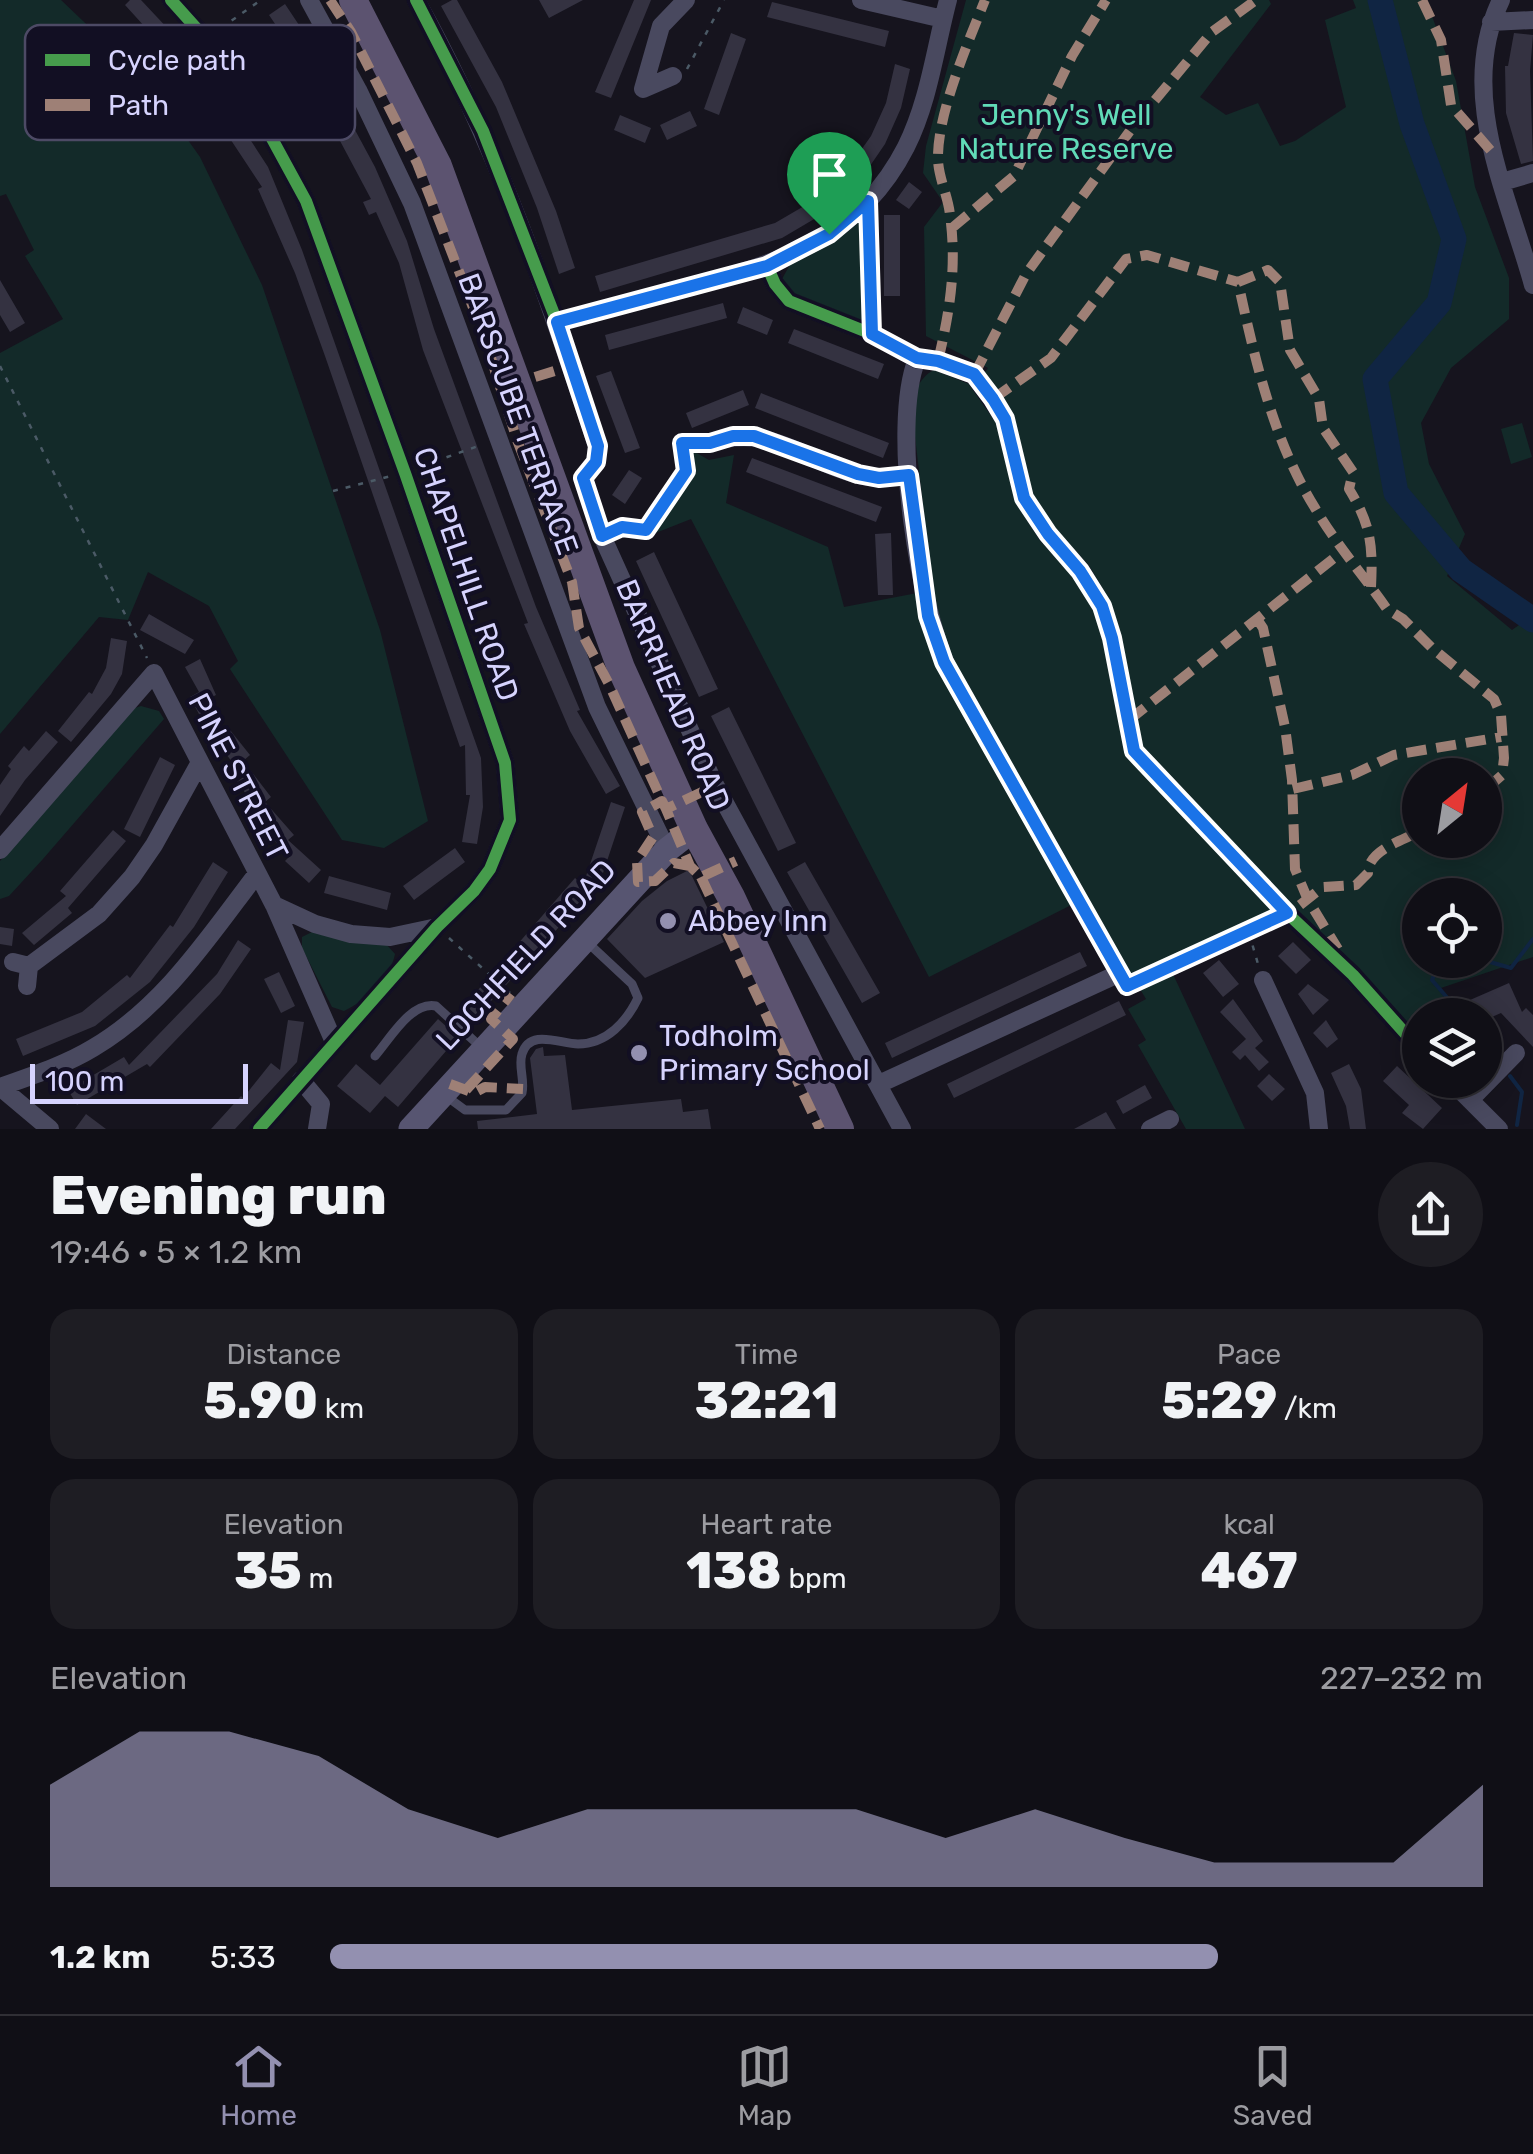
<!DOCTYPE html>
<meta charset="utf-8">
<style>
body{margin:0;font-family:Rubik,sans-serif;background:#1e1d23;color:#f1f3f6;height:100vh;display:flex;flex-direction:column;font-size:38px;white-space:nowrap}
*{box-sizing:border-box;margin:0}
p{font-size:32px;color:#9c9ca1}
.icon{flex:none;width:55px;height:55px;fill:none;stroke:currentColor;stroke-width:2;stroke-linecap:round;stroke-linejoin:round}
.map{position:relative;height:1129px;overflow:hidden}
.details{display:flex;flex-direction:column;background:#100f16;flex:1}
.details>*{flex:none}
.needle{width:65px;rotate:30deg}
.controls{position:absolute;left:1402px;top:758px;display:grid;gap:20px}
.controls a{display:grid;place-items:center;width:100px;height:100px;border-radius:50%;background:#100f16;box-shadow:0 5px 25px #0003,0 0 0 2px #302f35;font-size:50px}
.scale{position:absolute;left:30px;bottom:25px;width:218px;box-sizing:border-box;padding-left:10px;border:5px solid #d6d3fe;border-top:0;font-size:28px;line-height:35px;white-space:nowrap;color:#d6d3fe;-webkit-text-stroke:8px #120f23;paint-order:stroke}
.pin{position:absolute;display:grid;place-items:center;width:85px;height:85px;color:#fff;margin:-102px -42px;border-radius:50% 50% 50% 0;rotate:-45deg;box-shadow:0 0 10px #0007}
.pin .icon{rotate:45deg}
.round{display:grid;place-items:center;flex:none;width:105px;height:105px;border-radius:52px;background:#1e1d23}
.head{display:flex;align-items:center;justify-content:space-between;height:170px;padding:0 50px}
h1{font-size:55px;font-weight:800;line-height:75px}
.metrics{display:grid;grid-template-columns:repeat(3,1fr);gap:15px;height:170px;padding:10px 50px}
.metrics div{display:grid;align-content:center;border-radius:25px;background:#1e1d23;text-align:center}
.metrics b{font-size:50px;font-weight:800}
.metrics small{font-size:28px;font-weight:400}
.metrics p{font-size:28px}
.chart{height:280px;padding:20px 50px}
.chart p{display:flex;justify-content:space-between}
.chart svg{width:100%;height:180px;margin-top:10px;fill:#9390b0;opacity:.7}
ul{padding:0 50px;list-style:none;font-size:32px}
li{display:grid;grid-template-columns:160px 120px 1fr;align-items:center;height:75px}
li i{height:25px;border-radius:12px;background:#9390b0}
.tab-bar{display:flex;justify-content:space-around;align-items:center;height:140px;border-top:2px solid #302f35;background:#100f16;font-size:28px;color:#9c9ca1}
.tab-bar a{display:grid;justify-items:center;gap:5px}
.tab-bar .active{color:#9390b0}
.map>svg:first-child{display:block}
</style>
<div class="map">
<svg width="1533" height="1129" viewBox="0 0 1533 1129">
<rect width="100%" height="100%" fill="#16141e"/>
<path fill="#132a29" fill-rule="evenodd" d="M0 0H61L146 81 200 157 262 285 380 630 428 821 384 848 342 840 230 669 238 661 209 606 148 572 128 620 99 617 0 734V353L63 319 25 256 34 250 6 194 0 196Z
M966 0H1269L1271 4 1200 97 1226 115 1258 103 1280 146 1295 141 1346 107 1325 20 1356 8 1353 0H1426L1456 81 1475 187 1509 278V319L1451 368 1421 423 1429 464 1465 534 1447 576 1512 630 1533 615V957L1438 989 1458 1015H1420V1046L1409 1050 1280 910 1172 972 1245 1129H1186L1138 1045 1146 1040 1128 1009 1146 999 1085 898 929 977 691 519 643 538 687 473 686 447 709 460 734 455 726 503 828 547 844 607 933 590 912 411C914 394 918 378 934 370L974 386 988 368 926 336 924 227 943 202 923 173 926 146ZM1420 775H1485V840H1420ZM1420 895H1485V960H1420Z
M864 215 869 232V325L791 293 782 279 792 261Z
M1522 423 1532 457 1511 464 1501 429Z
M141 706 159 711 164 719 43 859 9 896 0 899V861L132 709Z
M314 931 386 944 395 954C391 976 365 1002 344 1011L332 1007 302 948V937Z"/>
<g fill="none" stroke-linecap="round" stroke-linejoin="round">
<path stroke="#102543" stroke-width="4" d="M1440 960 1432 980 1462 1015
M1483 960 1511 968 1533 939
M1485 1042 1494 1053
M1510 1076 1522 1092 1517 1125"/>
<path stroke="#102543" stroke-width="25" d="M1380 0 1412 124 1454 239 1439 303 1375 379 1396 493 1461 570 1533 620"/>
</g>
<path fill="#343241" d="M130 0H141L186 48 220 93 268 167 302 250 481 758 483 807 477 844 462 842 470 795H466L465 745 460 747 325 356 295 273 258 189 262 187 186 72 125 5Z
M452 0H457L502 82 556 211 575 268 559 274 537 208 496 107 441 6Z
M539 0H583L549 18Z
M634 0H651L611 98 595 92Z
M772 2 889 31 885 47 767 17Z
M285 4 317 52 314 54 375 167 407 241 434 329 536 607 580 710 577 711 620 786 606 794 570 731 524 624 528 623 423 350 399 263 376 212 369 215 363 202 371 199 307 79 311 77 269 15Z
M731 33 746 39 719 115 704 109Z
M1514 33 1533 35 1530 71 1533 161 1521 164 1506 113 1505 66H1508Z
M895 64 910 69 901 108 885 144 859 182 821 215 782 238 600 292 595 276 775 223 811 202 847 170 871 136 886 103Z
M690 111 697 126 667 140 660 125Z
M620 115 651 128 645 143 614 130Z
M909 182 922 192 909 209 896 200Z
M884 215H900V296H884Z
M0 280 25 323 10 332 0 315Z
M723 303 727 318 609 350 605 335Z
M743 307 773 320 767 335 737 323Z
M794 329 884 364 878 379 788 343Z
M611 371 640 448 625 453 596 376Z
M743 390 749 405 692 428 686 413Z
M761 393 889 443 883 458 755 408Z
M752 458 882 507 876 522 746 472Z
M629 470 642 478 625 504 612 495Z
M891 533 893 595H878L875 534Z
M654 552 718 689 699 697 636 561Z
M149 614 194 640 185 654 140 630Z
M111 638 127 641 122 674 111 694 71 742 58 731 89 692 92 694 106 668Z
M200 659 216 695 210 698 215 708 200 716 190 697 199 692 185 667Z
M729 707 796 843 778 851 711 716Z
M230 730 250 755 236 767 216 741Z
M46 731 58 742 25 780 0 816V785L11 769 8 766 24 746 29 751Z
M160 757 175 765 140 837 124 829Z
M251 771 271 797 265 802 294 835 288 840 321 870 309 883 285 861 289 857 259 823 264 818 237 782Z
M611 802 625 807 603 873 549 939 477 1016 465 1005 575 878 583 885Z
M113 830 126 841 68 908 72 913 34 945 22 933 66 896 60 891Z
M455 848 465 862 414 900 403 886Z
M213 862 228 872 194 927 150 982 95 1026 23 1056 16 1039 82 1012 127 975 130 978 170 925 173 927Z
M805 862 880 993 862 1003 787 872Z
M689 870 724 942 645 978 607 939 642 901 667 881Z
M329 876 391 893 387 910 324 893Z
M0 927 14 929 12 946 0 944Z
M238 940 251 949 220 994 150 1067 147 1064 77 1105 68 1090 124 1057 129 1065 217 974Z
M1293 942 1311 960 1296 974 1278 956Z
M1080 952 1087 966 892 1058 885 1043Z
M1219 960 1239 984 1223 997 1203 973Z
M279 972 295 1006 281 1013 264 979Z
M1509 983 1522 1012 1526 1008 1533 1015V1047L1501 1013 1485 1020V1015H1477L1470 1000Z
M1308 984 1329 1000 1313 1015 1298 994Z
M1233 999 1263 1041 1255 1048 1269 1062 1259 1071 1245 1055 1240 1060 1232 1052 1246 1039 1220 1012Z
M1119 1001 1126 1015 954 1098 947 1084Z
M438 1019 458 1037 398 1107 385 1096 370 1113 337 1086 356 1064 380 1085Z
M288 1020 304 1022 297 1062 235 1129H211L241 1096 243 1098 271 1063 280 1070Z
M1326 1020 1338 1039 1327 1048 1313 1033Z
M543 1047 544 1056 565 1055 572 1110 681 1099 683 1112 708 1109 711 1129H478L477 1121 537 1114 530 1058 536 1049Z
M1349 1064 1361 1089 1366 1129H1350L1346 1106 1331 1073Z
M1397 1066 1442 1108 1423 1129 1402 1113 1409 1105 1383 1081Z
M1269 1074 1285 1089 1272 1101 1257 1086Z
M1145 1085 1152 1098 1123 1114 1116 1101Z
M1106 1112 1116 1129H1074Z
M86 1114 106 1129H75Z"/>
<g fill="none" stroke-linecap="round" stroke-linejoin="round">
<path stroke="#4b5a66" stroke-width="2.5" stroke-dasharray="5 8" stroke-linecap="butt" d="M221 28 261 0
M687 69 724 0
M148 84 195 48
M869 221 872 318
M0 366 147 658
M422 466 481 445
M333 491 391 476
M615 530 622 527 646 530 685 471 682 443H693
M1249 933 1258 964
M449 938 510 993
M1142 979 1287 913"/>
<path stroke="#49495f" stroke-width="9" d="M375 1056C390 1039 411 1001 436 1006L483 1049
M446 1096 465 1110H506L522 1093C525 1080 518 1066 522 1054 530 1028 560 1044 578 1044 607 1044 627 1021 638 998L632 984 587 942"/>
<path stroke="#49495f" stroke-width="18" d="M171 0 206 39 251 100 306 201 405 473 505 763 510 820 490 869 474 891 437 927 259 1129
M309 0 358 90 412 203 597 707 667 850
M416 0C495 140 547 293 597 446L596 463 583 478 602 536 713 781 902 1129
M861 0 943 19
M1501 0C1456 93 1508 194 1533 285
M1491 22 1533 20
M673 76 643 89 661 26 686 0
M1502 182 1533 173
M767 266 775 284 789 301 872 334 917 359 938 361 974 375
M557 322C601 311 645 299 690 287 782 262 859 239 906 147 929 101 935 49 948 0
M917 359C890 426 919 615 953 679L1127 986
M710 443C774 421 810 467 869 477 882 479 896 476 909 475
M0 850 154 673 274 905 315 924 351 934 390 937 437 927
M274 905 334 1042
M13 962 29 966 99 914 132 877 154 845 199 764
M1263 980 1315 1093 1319 1129
M27 986 29 966
M1416 1046 1420 1050
M301 1080 321 1104 317 1129
M1450 1080 1499 1129
M879 1084 1120 973
M0 1087C31 1076 65 1065 93 1048 163 1007 208 938 256 875
M0 1087 50 1129
M1470 1100 1516 1053
M1150 1129 1170 1119"/>
<path stroke="#575571" stroke-width="25" d="M411 1129 667 850 694 829"/>
<path stroke="#5c5370" stroke-width="28" d="M353 0 438 166 621 668 694 829 731 897 840 1129"/>
<path stroke="#9e8076" stroke-width="10" stroke-dasharray="20 10" stroke-linecap="butt" d="M330 0 351 32 417 163 484 336 517 440 572 582 579 628 609 684 662 801
M1422 0 1441 40 1451 105 1492 152
M952 228 1014 176 1072 56 1106 0
M938 361C950 311 957 266 950 215 948 195 937 175 938 155 939 109 968 43 985 0
M974 375 1026 274 1135 124 1212 32 1256 0
M535 377 571 366
M993 399 1051 358 1126 259 1147 255 1238 282
M1371 587C1373 545 1371 525 1349 489L1353 472 1323 428 1319 399 1290 350 1280 282 1268 270 1238 282C1255 360 1273 440 1315 508 1336 544 1363 575 1387 609L1403 619 1432 648 1494 699 1501 715 1504 758 1502 775 1485 790
M1257 619 1263 628 1285 727 1292 780 1295 869 1308 900 1338 949
M1129 720 1343 551
M1293 789 1352 775 1394 755 1501 737
M702 792 666 809 690 866 701 877 736 861
M666 809 662 801 642 812 653 837 637 861 638 882 655 881 674 863 690 866
M701 877 820 1129
M1300 905 1323 887 1356 885 1368 873C1368 850 1402 841 1420 831
M450 1084 474 1093 485 1087 523 1089
M466 1090 513 1039 491 1019 511 994"/>
<g stroke="#120f23" stroke-width="19">
<path id="cycleway" d="M171 0 206 39 251 100 306 201 405 473 505 763 510 820 490 869 474 891 437 927 259 1129
M416 0 483 131 557 322 767 266 775 284 789 301 872 334 917 359 938 361 974 375 1005 419 1024 498 1047 534 1081 571 1102 606 1112 638 1134 751 1287 913 1353 975 1420 1050"/>
</g>
<use href="#cycleway" stroke="#469c4c" stroke-width="12"/>
</g>
<g fill="none" stroke-linecap="round" stroke-linejoin="round">
<g stroke="#fff" stroke-width="20">
<path id="route" d="M868 201 872 334 917 358 938 361 974 374 993 399 1005 419 1024 498 1048 534 1080 571 1102 606 1112 638 1134 751 1287 913 1127 986 944 662 928 616 909 475 879 478 858 474 754 436H733L710 443H682L686 471 646 530 622 527 602 536 583 478 596 462 598 446 557 322 767 266 829 234Z"/>
</g>
<use href="#route" stroke="#1a73e8" stroke-width="12"/>
</g>
<g fill="#9390b0" stroke="#120f23" stroke-width="4">
<circle cx="668" cy="921" r="10"/>
<circle cx="639" cy="1053" r="10"/>
</g>
<g text-anchor="middle" dominant-baseline="central" stroke-width="8" stroke-linejoin="round" paint-order="stroke">
<g font-size="30" fill="#61dbb8" stroke="#120f23">
<text x="1066" y="115">Jenny's Well<tspan x="1066" dy="34">Nature Reserve</tspan></text>
</g>
<g font-size="30" fill="#d6d3fe" stroke="#120f23">
<text transform="translate(518 414) rotate(70)">BARSCUBE TERRACE</text>
<text transform="translate(466 574) rotate(71)">CHAPELHILL ROAD</text>
<text transform="translate(673 695) rotate(67)">BARRHEAD ROAD</text>
<text transform="translate(238 777) rotate(63)">PINE STREET</text>
<text transform="translate(526 955) rotate(-47)">LOCHFIELD ROAD</text>
</g>
<g font-size="30" fill="#d6d3fe" stroke="#120f23" text-anchor="start">
<text x="688" y="921">Abbey Inn</text>
<text x="659" y="1036">Todholm<tspan x="659" dy="34">Primary School</tspan></text>
</g>
</g>
<rect x="25" y="25" width="330" height="115" rx="15" fill="#120f23" stroke="#4d4a65" stroke-width="2.5"/>
<rect x="45" y="54" width="45" height="12" fill="#469c4c"/>
<rect x="45" y="99" width="45" height="12" fill="#9e8076"/>
<g font-size="28" fill="#d6d3fe">
<text x="108" y="70">Cycle path</text>
<text x="108" y="115">Path</text>
</g>
</svg>
<div class="controls">
<a><svg class="needle" viewBox="-14 -14 28 28"><path d="M0-13l5 13h-10z" fill="#e53935"/><path d="M0 13l5-13h-10z" fill="#9c9ca1"/></svg></a>
<a><svg class="icon" aria-label="locate" viewBox="0 0 24 24"><circle cx="12" cy="12" r="6"/><path d="M12 2v4M12 18v4M2 12h4M18 12h4"/></svg></a>
<a><svg class="icon" aria-label="layers" viewBox="0 0 24 24"><path d="M12 4l9 5-9 5-9-5zM3 14l9 5 9-5"/></svg></a>
</div>
<div class="scale">100 m</div>
<div class="pin" style="left:829px;top:234px;background:#1e9e55"><svg class="icon" aria-label="arrive" viewBox="0 0 24 24"><path d="M6 21V4h12l-3 4 3 4H6"/></svg></div>
</div>
<section class="details">
<div class="head"><div><h1>Evening run</h1><p>19:46 · 5 × 1.2 km</p></div><a class="round"><svg class="icon" aria-label="share" viewBox="0 0 24 24"><path d="M12 15V3M7 8l5-5 5 5M5 13v7h14v-7"/></svg></a></div>
<div class="metrics">
<div><p>Distance</p><b>5.90<small> km</small></b></div>
<div><p>Time</p><b>32:21</b></div>
<div><p>Pace</p><b>5:29<small> /km</small></b></div>
</div>
<div class="metrics">
<div><p>Elevation</p><b>35<small> m</small></b></div>
<div><p>Heart rate</p><b>138<small> bpm</small></b></div>
<div><p>kcal</p><b>467</b></div>
</div>
<div class="chart"><p><span>Elevation</span>227–232 m</p>
<svg viewBox="0 0 160 44" preserveAspectRatio="none"><path d="M0 44V19L10 6L20 6L30 12L40 25L50 32L60 25L70 25L80 25L90 25L100 32L110 25L120 32L130 38L140 38L150 38L160 19V44z"/></svg>
</div>
<ul>
<li><b>1.2 km</b>5:33<i style="width:77%"></i></li>
</ul>
</section>
<nav class="tab-bar">
<a class="active"><svg class="icon" aria-label="home" viewBox="0 0 24 24"><path d="M3 11l9-7 9 7M6 9v11h12V9"/></svg>Home</a>
<a><svg class="icon" aria-label="map" viewBox="0 0 24 24"><path d="M3 6l6-2 6 2 6-2v14l-6 2-6-2-6 2zM9 4v14M15 6v14"/></svg>Map</a>
<a><svg class="icon" aria-label="saved" viewBox="0 0 24 24"><path d="M7 4h10v16l-5-4-5 4z"/></svg>Saved</a>
</nav>
